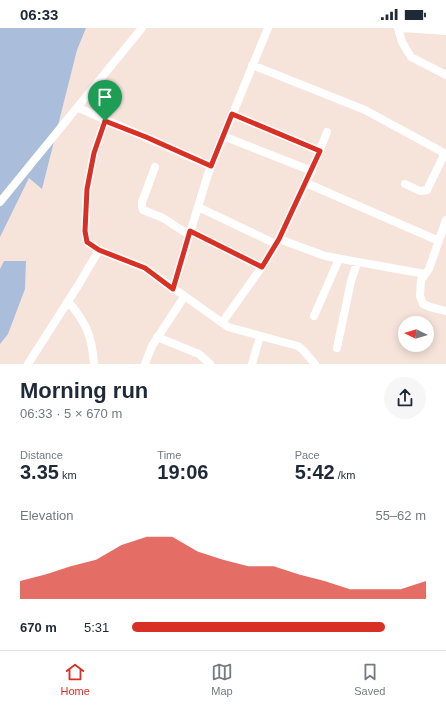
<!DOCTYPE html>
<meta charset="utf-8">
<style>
body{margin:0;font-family:Helvetica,sans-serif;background:#f6f6f7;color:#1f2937;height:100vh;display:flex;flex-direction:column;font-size:15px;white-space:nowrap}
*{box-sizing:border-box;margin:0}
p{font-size:13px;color:#747a83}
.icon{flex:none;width:22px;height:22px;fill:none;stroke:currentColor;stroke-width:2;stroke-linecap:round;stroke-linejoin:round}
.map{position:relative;height:336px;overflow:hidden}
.details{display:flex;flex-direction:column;background:#fff;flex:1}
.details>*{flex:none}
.needle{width:26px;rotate:275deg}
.controls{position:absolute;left:398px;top:288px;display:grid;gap:8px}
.controls a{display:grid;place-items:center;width:36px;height:36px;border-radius:50%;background:#fff;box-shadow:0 2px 10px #0003;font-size:20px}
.pin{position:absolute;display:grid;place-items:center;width:34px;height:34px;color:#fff;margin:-41px -17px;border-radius:50% 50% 50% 0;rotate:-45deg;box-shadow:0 0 4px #0007}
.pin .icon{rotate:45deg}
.round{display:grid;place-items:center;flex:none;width:42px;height:42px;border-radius:21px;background:#f6f6f7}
.summary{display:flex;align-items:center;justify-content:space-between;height:68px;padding:0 20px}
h1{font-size:22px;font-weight:700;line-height:30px}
.metrics{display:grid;grid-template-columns:repeat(3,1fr);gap:6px;height:68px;padding:4px 20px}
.metrics div{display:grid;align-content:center}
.metrics b{font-size:20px;font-weight:700}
.metrics small{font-size:11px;font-weight:400}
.metrics p{font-size:11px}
.chart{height:112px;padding:8px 20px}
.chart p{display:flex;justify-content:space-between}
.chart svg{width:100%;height:72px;margin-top:4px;fill:#d93025;opacity:.7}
ul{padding:0 20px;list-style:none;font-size:13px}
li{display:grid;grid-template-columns:64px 48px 1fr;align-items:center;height:30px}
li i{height:10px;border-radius:5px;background:#d93025}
.status{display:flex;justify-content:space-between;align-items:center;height:28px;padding:0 20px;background:#fff;direction:ltr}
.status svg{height:11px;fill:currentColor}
.tabs{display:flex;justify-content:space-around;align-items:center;height:56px;border-top:1px solid #e0e1e3;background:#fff;font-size:11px;color:#747a83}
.tabs a{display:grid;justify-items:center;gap:2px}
.tabs .active{color:#d93025}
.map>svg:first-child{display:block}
</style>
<div class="status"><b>06:33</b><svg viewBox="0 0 49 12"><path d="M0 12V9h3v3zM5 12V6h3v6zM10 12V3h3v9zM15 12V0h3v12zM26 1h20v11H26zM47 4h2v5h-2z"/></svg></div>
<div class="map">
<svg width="446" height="336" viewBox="0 0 446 336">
<rect width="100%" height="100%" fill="#f6e4db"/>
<path fill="#aabedb" d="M0 0H86L77 22 42 161 29 150 0 209Z
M4 233H26L25 261 8 306 0 316V241Z"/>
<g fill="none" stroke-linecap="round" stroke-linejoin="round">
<path stroke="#fff" stroke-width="8" d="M398 0 402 14 411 29 446 47
M403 0 446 3
M252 37 365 82 446 126
M81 81 211 138
M232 86 320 123
M105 93 94 125 87 161 85 203 87 214 99 222 145 240 228 299 298 318 303 322 315 336
M223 108 312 143
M155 139 142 174V179L143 182 163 190 189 207
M306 155 439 213
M405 156 420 163 427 162 445 125
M0 174 142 0
M198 179 276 216
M446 192 429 241 421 252 420 268 423 276 430 279 446 283
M190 203 262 239
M279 211 325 228 425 246
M173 261 208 146 268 0
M68 273C86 295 92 307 94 336
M314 288 339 231
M222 295 266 233 279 211 310 146 327 104
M157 309 199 326 210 336
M337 320 351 253 357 235
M28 336 79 256 99 222
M145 336 152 318 184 269
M252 336 260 308"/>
</g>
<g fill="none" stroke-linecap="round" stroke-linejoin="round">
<g stroke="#fff" stroke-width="8">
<path id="route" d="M232 86 320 123 279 211 262 239 190 203 173 261 145 240 99 222 87 214 85 203 87 161 94 125 105 93 146 109 211 138Z"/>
</g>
<use href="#route" stroke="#d93025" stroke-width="5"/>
</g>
</svg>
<div class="controls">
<a><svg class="needle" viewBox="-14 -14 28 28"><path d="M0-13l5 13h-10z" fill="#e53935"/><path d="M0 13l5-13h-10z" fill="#747a83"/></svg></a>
</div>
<div class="pin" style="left:105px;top:93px;background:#1e9e55"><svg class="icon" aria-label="arrive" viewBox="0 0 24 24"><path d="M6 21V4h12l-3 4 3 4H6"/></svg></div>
</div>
<section class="details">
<div class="summary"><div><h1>Morning run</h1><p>06:33 · 5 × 670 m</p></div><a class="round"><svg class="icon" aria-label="share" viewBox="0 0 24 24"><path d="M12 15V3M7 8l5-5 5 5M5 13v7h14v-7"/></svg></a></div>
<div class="metrics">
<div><p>Distance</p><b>3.35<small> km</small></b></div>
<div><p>Time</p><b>19:06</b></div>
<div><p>Pace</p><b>5:42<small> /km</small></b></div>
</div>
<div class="chart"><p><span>Elevation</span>55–62 m</p>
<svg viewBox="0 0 160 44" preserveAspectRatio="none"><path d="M0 44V33L10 29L20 24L30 20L40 11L50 6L60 6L70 15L80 20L90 24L100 24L110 29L120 33L130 38L140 38L150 38L160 33V44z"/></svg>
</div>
<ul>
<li><b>670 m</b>5:31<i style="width:86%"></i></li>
</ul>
</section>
<nav class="tabs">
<a class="active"><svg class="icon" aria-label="home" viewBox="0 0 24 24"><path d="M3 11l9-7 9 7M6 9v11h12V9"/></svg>Home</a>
<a><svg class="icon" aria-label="map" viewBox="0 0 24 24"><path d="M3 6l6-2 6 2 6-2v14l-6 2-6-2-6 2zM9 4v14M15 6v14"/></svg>Map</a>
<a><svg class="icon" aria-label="saved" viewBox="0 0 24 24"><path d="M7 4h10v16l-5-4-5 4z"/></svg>Saved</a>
</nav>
